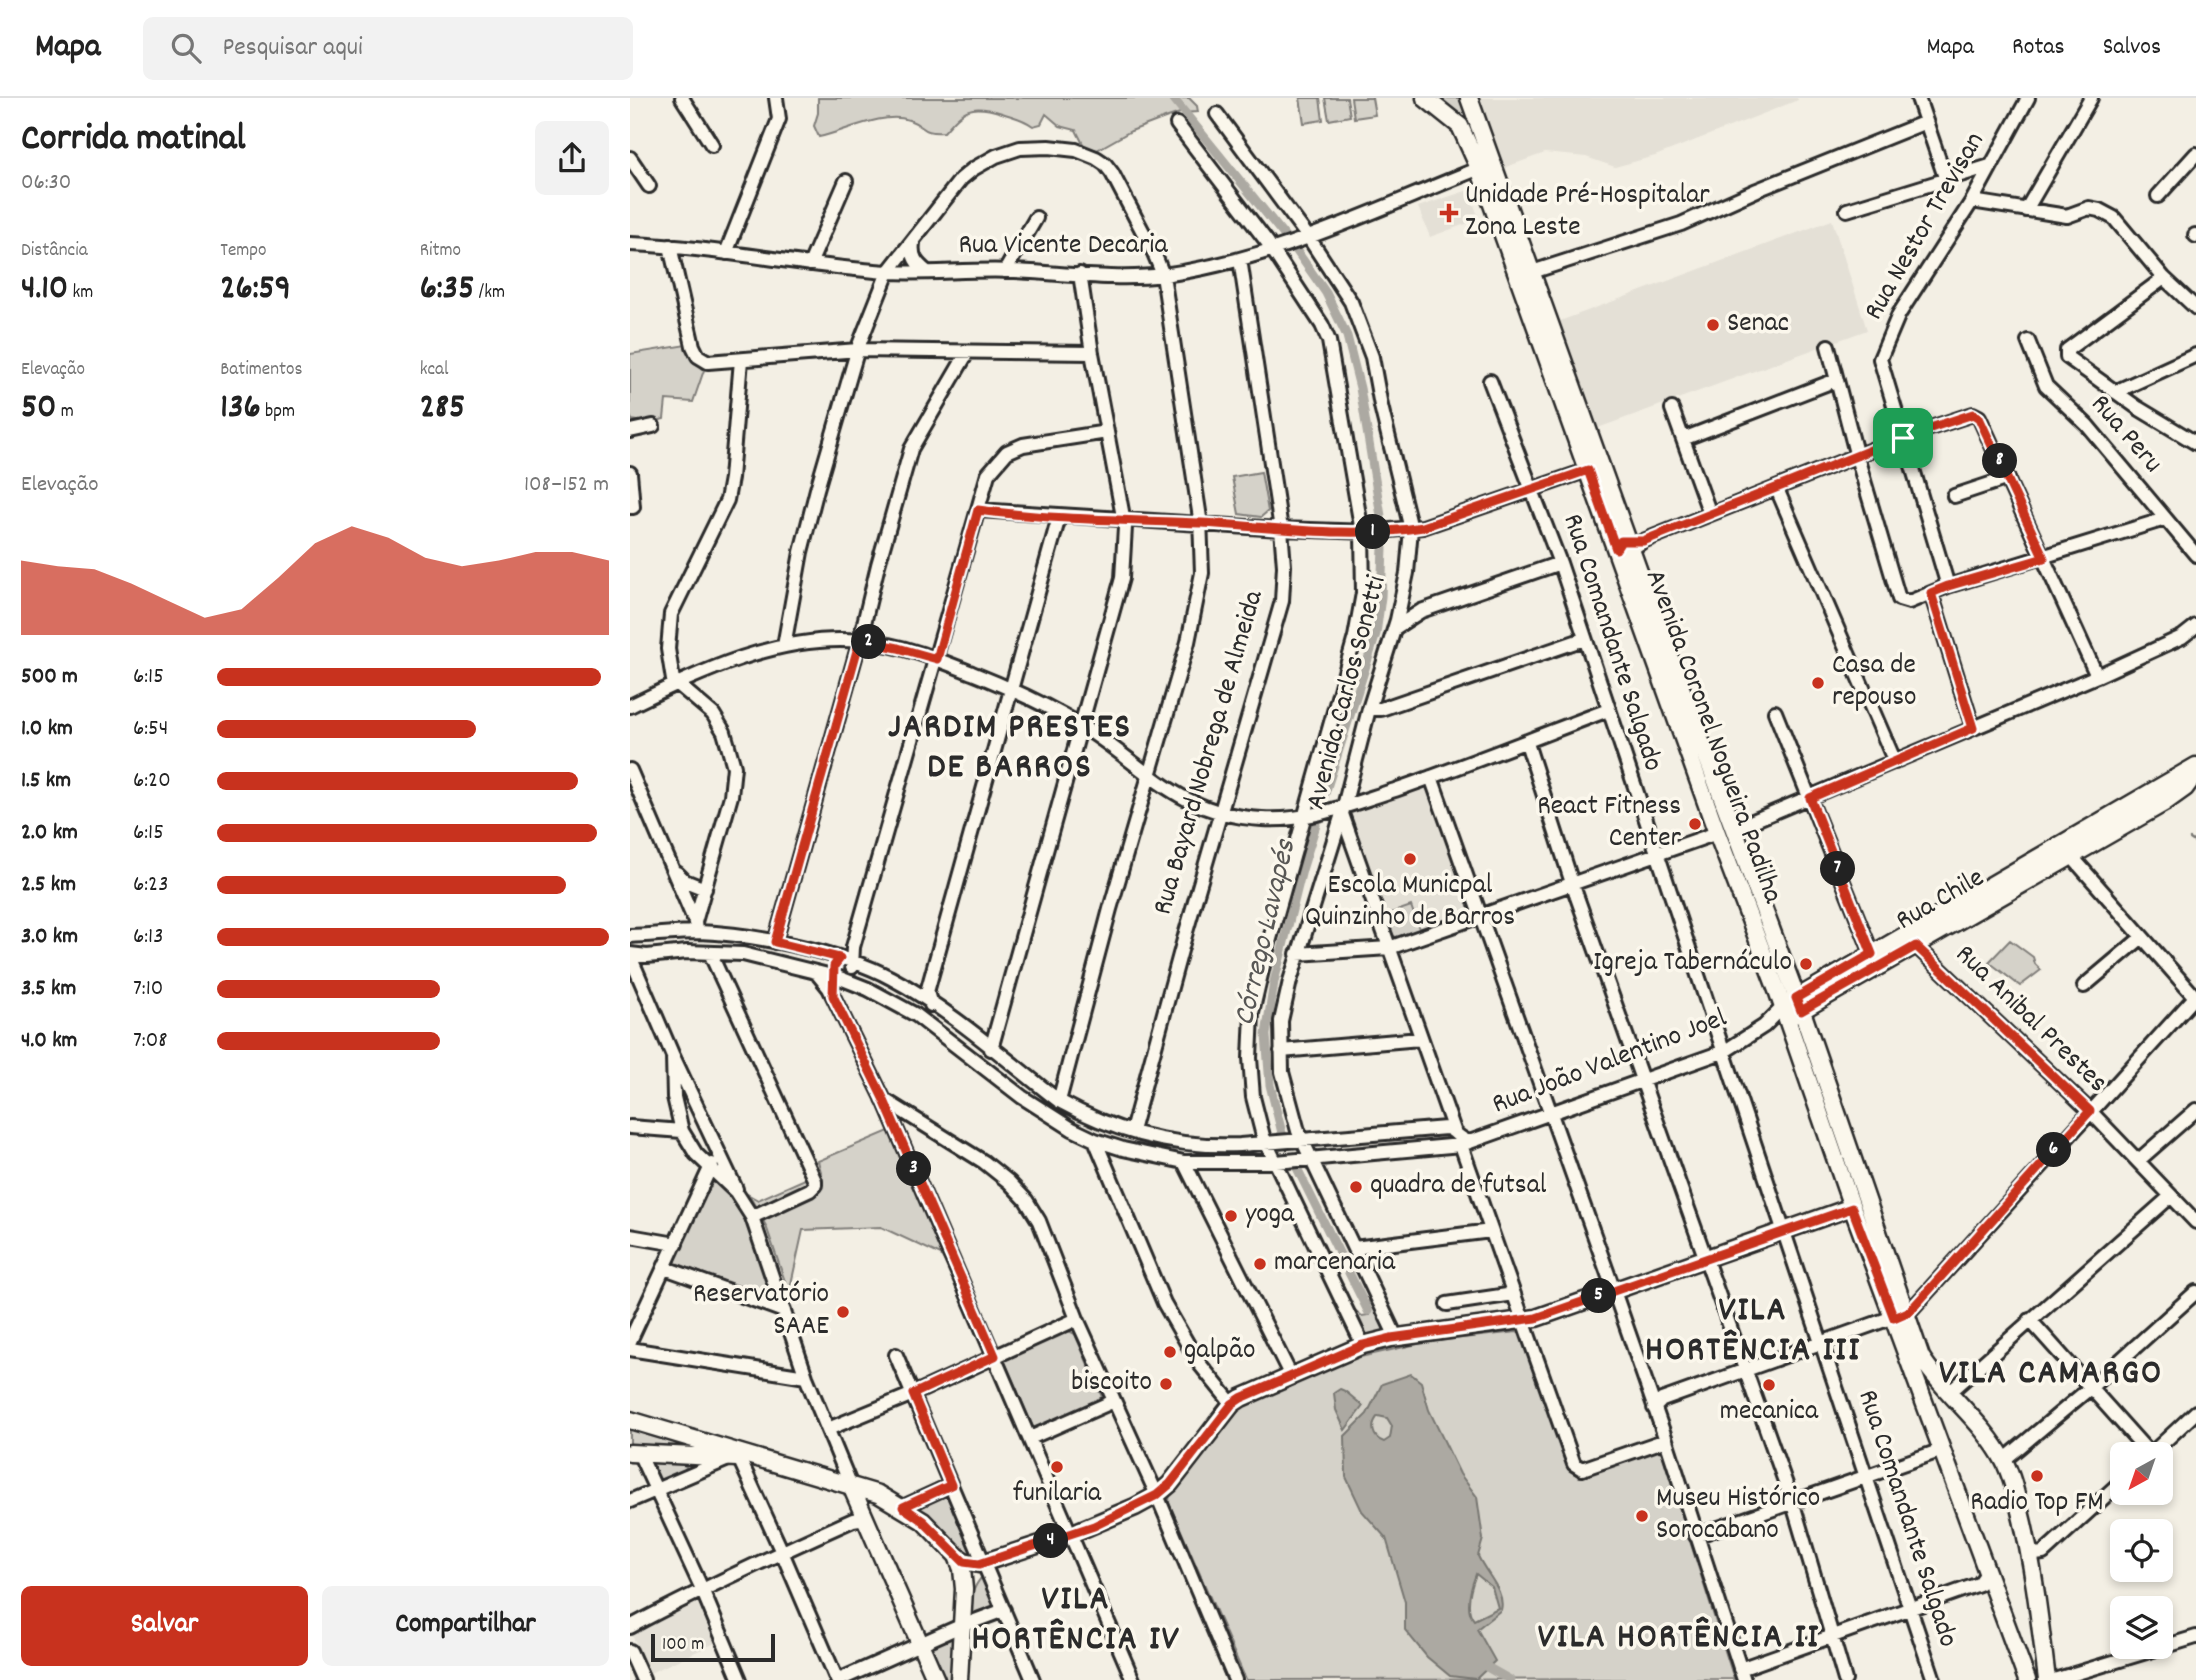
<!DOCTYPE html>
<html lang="pt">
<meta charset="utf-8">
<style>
body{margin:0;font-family:Dekko,sans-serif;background:#f2f2f2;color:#222;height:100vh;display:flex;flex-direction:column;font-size:26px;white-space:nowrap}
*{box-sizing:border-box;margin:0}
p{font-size:23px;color:#767676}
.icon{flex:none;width:38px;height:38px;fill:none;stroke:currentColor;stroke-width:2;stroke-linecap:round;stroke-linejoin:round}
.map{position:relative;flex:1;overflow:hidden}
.details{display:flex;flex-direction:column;background:#fff;width:630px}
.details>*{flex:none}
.needle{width:46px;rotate:220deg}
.buttons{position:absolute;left:1480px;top:1344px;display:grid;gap:14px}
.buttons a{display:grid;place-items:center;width:63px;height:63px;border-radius:10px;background:#fff;box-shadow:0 4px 10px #0003;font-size:35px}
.scale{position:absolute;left:21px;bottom:18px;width:124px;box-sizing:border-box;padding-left:7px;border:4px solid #2b2b2b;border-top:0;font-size:19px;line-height:24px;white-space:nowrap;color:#2b2b2b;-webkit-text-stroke:5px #fbf7ec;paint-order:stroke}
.pin{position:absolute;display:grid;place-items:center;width:60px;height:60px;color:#fff;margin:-30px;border-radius:14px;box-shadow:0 4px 10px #0006}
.km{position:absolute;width:35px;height:35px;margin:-18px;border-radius:50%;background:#222;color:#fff;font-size:19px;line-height:35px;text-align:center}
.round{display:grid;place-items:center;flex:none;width:74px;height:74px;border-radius:10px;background:#f2f2f2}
.head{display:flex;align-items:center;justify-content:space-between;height:119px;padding:0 21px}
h1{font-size:38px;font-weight:700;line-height:52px}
.metrics{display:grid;grid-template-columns:repeat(3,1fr);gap:10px;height:119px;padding:7px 21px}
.metrics div{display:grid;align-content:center}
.metrics b{font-size:35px;font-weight:700}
.metrics small{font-size:19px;font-weight:400}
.metrics p{font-size:19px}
.chart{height:196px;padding:14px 21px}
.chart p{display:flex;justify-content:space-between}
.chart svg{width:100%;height:126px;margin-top:7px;fill:#c8321e;opacity:.7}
.button{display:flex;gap:14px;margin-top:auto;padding:14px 21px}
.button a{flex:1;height:80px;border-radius:10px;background:#c8321e;color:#fff;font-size:28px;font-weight:700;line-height:80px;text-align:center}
.button a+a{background:#f2f2f2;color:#222}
ul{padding:0 21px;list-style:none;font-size:23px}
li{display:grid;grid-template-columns:112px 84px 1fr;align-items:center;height:52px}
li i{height:18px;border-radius:9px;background:#c8321e}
header{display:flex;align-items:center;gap:42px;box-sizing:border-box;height:98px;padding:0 35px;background:#fff;border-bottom:2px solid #e0e0e0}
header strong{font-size:33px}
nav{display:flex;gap:38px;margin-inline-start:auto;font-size:24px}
.search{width:490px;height:63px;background:#f2f2f2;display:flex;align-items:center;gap:18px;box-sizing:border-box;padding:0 24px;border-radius:10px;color:#767676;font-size:26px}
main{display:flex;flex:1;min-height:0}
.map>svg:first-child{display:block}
</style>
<header>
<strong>Mapa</strong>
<div class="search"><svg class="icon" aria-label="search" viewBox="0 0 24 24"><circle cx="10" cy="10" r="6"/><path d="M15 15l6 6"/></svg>Pesquisar aqui</div>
<nav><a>Mapa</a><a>Rotas</a><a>Salvos</a></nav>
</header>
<main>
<section class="details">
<div class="head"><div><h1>Corrida matinal</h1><p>06:30</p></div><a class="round"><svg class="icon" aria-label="share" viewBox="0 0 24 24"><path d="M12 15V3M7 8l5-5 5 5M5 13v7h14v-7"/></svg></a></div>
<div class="metrics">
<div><p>Distância</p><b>4.10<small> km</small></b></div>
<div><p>Tempo</p><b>26:59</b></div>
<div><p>Ritmo</p><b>6:35<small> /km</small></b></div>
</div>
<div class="metrics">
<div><p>Elevação</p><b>50<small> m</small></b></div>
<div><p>Batimentos</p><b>136<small> bpm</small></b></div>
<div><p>kcal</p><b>285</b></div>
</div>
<div class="chart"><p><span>Elevação</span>108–152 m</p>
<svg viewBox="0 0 160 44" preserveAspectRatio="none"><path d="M0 44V18L10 20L20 21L30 26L40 32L50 38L60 35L70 24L80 12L90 6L100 10L110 17L120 20L130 18L140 15L150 15L160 18V44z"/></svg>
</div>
<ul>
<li><b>500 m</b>6:15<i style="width:98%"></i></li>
<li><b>1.0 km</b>6:54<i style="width:66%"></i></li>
<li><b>1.5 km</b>6:20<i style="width:92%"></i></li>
<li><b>2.0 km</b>6:15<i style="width:97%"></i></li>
<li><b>2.5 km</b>6:23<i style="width:89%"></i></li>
<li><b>3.0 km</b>6:13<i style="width:100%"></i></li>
<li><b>3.5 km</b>7:10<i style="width:57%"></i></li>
<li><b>4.0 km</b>7:08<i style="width:57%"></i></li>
</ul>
<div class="button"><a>Salvar</a><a>Compartilhar</a></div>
</section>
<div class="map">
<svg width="1566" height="1582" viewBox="0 0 1566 1582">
<rect width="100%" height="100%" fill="#f3efe4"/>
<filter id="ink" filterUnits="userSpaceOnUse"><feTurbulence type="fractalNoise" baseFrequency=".0143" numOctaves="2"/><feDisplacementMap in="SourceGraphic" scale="14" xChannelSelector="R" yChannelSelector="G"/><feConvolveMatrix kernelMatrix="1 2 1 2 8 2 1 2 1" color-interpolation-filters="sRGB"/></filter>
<g filter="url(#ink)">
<path fill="#e4e0d6" d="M848 0H1167L1168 2 1025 58 985 69 956 59 915 55 873 70Z
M839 92 849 121 800 139 788 109Z
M1202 122 1237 232 965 331 930 223Z
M796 687 841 809 837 816 790 833 781 808 755 817 719 715V711Z
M67 1504 85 1545 20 1575 1 1535Z"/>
<path fill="#d5d2c9" stroke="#807e7a" stroke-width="2" d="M188 0H559L567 8 568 14 550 15 535 20 501 33 467 52 454 48 446 32 430 28 416 16 411 26 403 28C392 20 383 19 372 15 340 5 334 11 314 34 291 36 296 28 279 22 253 13 214 34 189 39L184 28 188 15Z
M670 0H690L693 22 674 25Z
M695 0H717L720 18 699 22Z
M721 0H742L745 17 724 20Z
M806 0H834L857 64Z
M56 247 60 258 74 272 63 304 36 302 34 321 19 325 2 322 0 318V256Z
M631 374 638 413 631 419 609 416 602 379Z
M781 808 790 833 768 841 763 837 755 817Z
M1380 842 1403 859 1405 866 1411 872 1390 888 1359 864Z
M261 1032 332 1196 311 1157 251 1129 173 1132 159 1195 136 1128 119 1097 128 1102 191 1074 188 1063Z
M84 1084 91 1086 116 1123 142 1195 137 1200 46 1165V1161L79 1089Z
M739 1198 753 1223 754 1234 736 1240 719 1207 732 1218 739 1217Z
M437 1232 445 1236 472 1299 471 1303 407 1331 403 1329 374 1262Z
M887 1234 893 1238 942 1374 949 1376 1026 1351 1032 1355 1104 1581 616 1582 539 1405 540 1392 611 1310 646 1293 726 1260 796 1244Z
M0 1327 78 1351 0 1347Z
M16 1363 45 1365 56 1368 55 1374 28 1385Z
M319 1394 346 1455 343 1457C329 1452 304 1421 288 1410V1408Z
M353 1478 365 1510 340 1518C340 1502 342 1489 353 1478Z
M325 1538 324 1582H311L295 1549Z"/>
<path fill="#aca9a2" stroke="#787772" stroke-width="2" fill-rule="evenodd" d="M781 1276 791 1284 799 1312 830 1376 847 1399 853 1441 848 1458C856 1476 876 1494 871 1512L847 1531 865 1563 846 1581 820 1578 797 1559 775 1532V1504L756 1440 732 1413 716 1379 715 1338 737 1316 752 1286ZM748 1318 757 1320 762 1328 760 1340 754 1344C742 1340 740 1327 748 1318ZM846 1476 862 1489 868 1510 844 1522C834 1511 841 1489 846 1476Z
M710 1291 715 1293 733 1308 715 1332 706 1312 704 1295Z"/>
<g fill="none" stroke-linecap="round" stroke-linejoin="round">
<path stroke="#787772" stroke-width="2.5" d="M1560 741 1566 745"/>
<path stroke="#aca9a2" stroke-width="9" d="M543 0 666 152 696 195 717 238 730 290 751 418
M692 705 746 536 751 499 753 450
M652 1035 640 987 636 937 644 884 672 772 686 727
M667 1070 738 1213
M850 1565 880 1582"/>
<g stroke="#2b2b2b" stroke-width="18">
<path id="minor" d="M52 0 82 47
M1288 0 1316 82
M587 16 681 143 721 204 742 259 751 308 781 431 777 475 767 522 739 611 712 716 660 883 651 923 652 974 668 1033 766 1239
M547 26 638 145 692 227 699 243 732 434 733 495 725 539 636 855 622 915 620 960 623 999 633 1038 733 1247
M0 60 19 88
M1528 98 1566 56
M1342 103 1437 118 1459 110 1469 112 1484 120 1534 180 1566 210
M1217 112 1360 68
M1396 112 1461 0
M1565 137 1566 138
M283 145C281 159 286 165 297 174
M0 146C86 149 171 168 258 174 300 176 342 171 385 173 431 175 487 183 533 177 646 162 752 108 858 67
M40 148 63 248 68 258 78 264 228 252 462 255
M96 155 149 21 146 0
M180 166 216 83
M375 173 406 120
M902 174 1051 126 1127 92 1296 24
M1534 180 1437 252V259L1508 310 1566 345
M1398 243 1416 288 1457 327 1566 457
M1198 248 1227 359 1269 501 1279 504 1318 488 1535 421
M860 283 930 465 1304 1582
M1485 294 1566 257
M1042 311 1080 416
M0 333 23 328
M1053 341 1206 282
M0 375 3 409H0
M1147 391 1265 664
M1324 398 1378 380
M348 412 651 431 739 434 793 429 958 372
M999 453 1013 443 1276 338 1343 316 1349 319 1467 578
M1318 488 1250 261 1269 216 1342 103 1398 0
M1301 495 1343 630
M765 530 791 513 930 465
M154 548 171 454 187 391 229 247 258 174 331 81 343 71 366 58 390 50 419 49 446 52 466 60 475 66 482 75 524 155 533 177 570 420 572 475 558 544 480 811 429 1003
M0 608C70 574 151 535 231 543 270 546 307 561 342 575 380 590 417 607 452 628 517 669 547 716 632 721 679 724 721 706 765 692 837 667 907 639 978 612
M739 611H751L954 541
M1145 614 1242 856
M897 645 942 785 1163 1406 1215 1582
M0 672 65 824
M801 679 984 1193 1036 1342 1114 1582
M712 716 825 1035
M1105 740 1109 731 1118 725 1467 578 1552 539 1566 528
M1436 752 1566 900
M47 775 55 783 75 791
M66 834 65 824 101 698 104 669 94 634 83 616 43 582 38 551 41 516 97 402 101 380 111 262
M0 838C23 837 47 834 69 834 124 836 213 854 261 880 320 911 376 962 429 1003 485 1034 547 1050 610 1047L816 1030C825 1032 829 1042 840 1044
M145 844 230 542 248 467 281 351 337 255
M1286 848 1460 1013 1566 1124
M80 855 185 1083V1087L180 1092 122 1119
M0 856 17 858 57 854 113 856 210 880 238 891 286 917 392 999 442 1031 465 1042 493 1051 554 1064H646L831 1047 1095 953 1134 928 1153 909
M667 856 759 850 1087 735
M0 858 43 958 106 1091
M222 869 223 849 358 376 377 354 393 347 477 334
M186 874 199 890 253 1000 503 1582
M1454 888 1511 840
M301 907 297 894 429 419
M361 951 492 480 495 429 462 255 450 176
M651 953 790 941
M43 958 44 999 52 1033 66 1056 106 1094 122 1119 176 1279 221 1388
M253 1001 354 1064 379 1084 396 1102 409 1123 447 1221 527 1397 605 1582
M0 1029 52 1033
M502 1033 556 834 652 503 654 468 651 431 610 161
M465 1042 534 1205 568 1264 602 1306
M831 1047 944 1366 952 1371 1036 1342
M1509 1062 1566 1012
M554 1064 661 1278
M0 1138 46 1146
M724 1150 861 1133
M35 1170 154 1213
M817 1206 884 1196
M1400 1222 1520 1356
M0 1243 82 1066
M0 1251 176 1279
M266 1257 403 1582
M1319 1295 1541 1098
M1024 1310 1032 1302 1280 1213 1566 898
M198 1331 283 1296 447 1221
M400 1340 484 1303
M9 1355 72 1491 110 1582
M1521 1356 1566 1314
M109 1360 152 1454 207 1582
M1374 1362 1460 1290 1566 1194
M0 1403 96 1362
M273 1409 321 1387
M1066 1438 1312 1352
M1400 1451 1405 1456 1413 1455 1493 1382
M0 1529C73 1490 147 1456 223 1422L229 1421 237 1423
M0 1553 13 1582
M1110 1571 1349 1486 1357 1475
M209 1582 326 1530 374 1512
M1424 1582 1566 1539"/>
</g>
<g stroke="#2b2b2b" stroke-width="21">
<path id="major" d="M795 0 830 28 849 70 1087 735 1148 895 1222 1109 1397 1582
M839 0 1041 563 1174 919 1291 1259C1314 1296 1353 1323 1374 1363 1382 1378 1386 1396 1390 1413 1404 1469 1410 1525 1417 1582
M1160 904 1566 668
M1162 918 1534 705 1555 690 1566 675
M0 1322 248 1396 293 1423 327 1458 332 1471 334 1491 329 1582
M0 1355 107 1360
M221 1388 306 1582
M327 1458 334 1463 349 1466 441 1436 505 1409 527 1397 540 1386 602 1306 611 1300 733 1247 761 1240 906 1220 1222 1109"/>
</g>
<use href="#minor" stroke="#fbf7ec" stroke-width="12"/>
<use href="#major" stroke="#fbf7ec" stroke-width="16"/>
</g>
</g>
<g fill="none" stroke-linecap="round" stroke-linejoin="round" filter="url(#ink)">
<g stroke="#fff" stroke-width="14">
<path id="route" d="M1343 316 1349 320 1414 460 1318 488 1301 495 1343 630 1180 700 1242 856 1166 900 1171 913 1286 848 1460 1013 1280 1213 1264 1220 1222 1110 906 1220 761 1240 733 1247 611 1300 602 1306 540 1386 527 1397 464 1428 349 1466 334 1464 293 1423 273 1409 321 1387 283 1296 365 1258 253 1000 203 898 204 868 210 860 145 844 230 542 268 550 307 561 348 412C422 422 497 422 571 425 644 429 720 441 793 429L958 372 986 451 991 443H1013L1276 338Z"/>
</g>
<use href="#route" stroke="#c8321e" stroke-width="9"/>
</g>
<g fill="#c8321e" stroke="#fbf7ec" stroke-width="2.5">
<path d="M815.5 104.5h7v7h7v7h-7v7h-7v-7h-7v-7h7z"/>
<circle cx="1083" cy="227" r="7"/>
<circle cx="1188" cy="585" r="7"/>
<circle cx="1065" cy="726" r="7"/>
<circle cx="780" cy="761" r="7"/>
<circle cx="1176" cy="866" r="7"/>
<circle cx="726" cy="1089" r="7"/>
<circle cx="601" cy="1118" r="7"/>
<circle cx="630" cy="1166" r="7"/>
<circle cx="213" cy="1214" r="7"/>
<circle cx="540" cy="1254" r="7"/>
<circle cx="536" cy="1286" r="7"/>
<circle cx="1139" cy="1287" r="7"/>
<circle cx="427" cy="1369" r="7"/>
<circle cx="1407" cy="1378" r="7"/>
<circle cx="1012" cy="1418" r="7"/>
</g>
<g text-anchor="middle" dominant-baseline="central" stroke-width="7" stroke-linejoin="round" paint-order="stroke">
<g font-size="28" fill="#2b2b2b" stroke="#fbf7ec" text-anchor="start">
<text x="835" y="99">Unidade Pré-Hospitalar<tspan x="835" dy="32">Zona Leste</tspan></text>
<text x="1097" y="227">Senac</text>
<text x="1202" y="569">Casa de<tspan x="1202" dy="32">repouso</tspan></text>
<text x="1051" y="710" text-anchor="end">React Fitness<tspan x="1051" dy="32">Center</tspan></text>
<text x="780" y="789" text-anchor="middle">Escola Municpal<tspan x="780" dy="32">Quinzinho de Barros</tspan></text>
<text x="1162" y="866" text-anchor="end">Igreja Tabernáculo</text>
<text x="740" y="1089">quadra de futsal</text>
<text x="615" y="1118">yoga</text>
<text x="644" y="1166">marcenaria</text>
<text x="199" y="1198" text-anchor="end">Reservatório<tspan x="199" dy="32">SAAE</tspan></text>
<text x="554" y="1254">galpão</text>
<text x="522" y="1286" text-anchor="end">biscoito</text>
<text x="1139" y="1315" text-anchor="middle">mecanica</text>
<text x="427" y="1397" text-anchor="middle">funilaria</text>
<text x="1026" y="1402">Museu Histórico<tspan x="1026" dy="32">Sorocabano</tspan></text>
<text x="1407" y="1406" text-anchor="middle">Radio Top FM</text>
</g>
<g font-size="28" fill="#2b2b2b" stroke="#fbf7ec">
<text transform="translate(1296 129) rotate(-60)">Rua Nestor Trevisan</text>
<text x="433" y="149">Rua Vicente Decaria</text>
<text transform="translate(1495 337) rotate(49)">Rua Peru</text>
<text transform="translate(981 545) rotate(72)">Rua Comandante Salgado</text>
<text transform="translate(718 595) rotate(-75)">Avenida Carlos Sonetti</text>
<text transform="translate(1082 639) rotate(70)">Avenida Coronel Nogueira Padilha</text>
<text transform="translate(580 655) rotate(-74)">Rua Bayard Nobrega de Almeida</text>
<text transform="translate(1311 803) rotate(-30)">Rua Chile</text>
<text transform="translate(1400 922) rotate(44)">Rua Anibal Prestes</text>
<text transform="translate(980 965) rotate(-21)">Rua João Valentino Joel</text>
<text transform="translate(1276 1421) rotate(72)">Rua Comandante Salgado</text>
</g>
<g font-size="30" font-style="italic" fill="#585755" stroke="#fbf7ec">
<text transform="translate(637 835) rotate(-77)">Córrego Lavapés</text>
</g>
<g font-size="35" font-weight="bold" letter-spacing="2" fill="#2b2b2b" stroke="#fbf7ec">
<text x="380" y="631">JARDIM PRESTES<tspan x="380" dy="40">DE BARROS</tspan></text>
<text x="1123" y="1214">VILA<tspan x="1123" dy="40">HORTÊNCIA III</tspan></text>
<text x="1421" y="1277">VILA CAMARGO</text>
<text x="446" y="1503">VILA<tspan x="446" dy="40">HORTÊNCIA IV</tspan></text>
<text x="1049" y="1541">VILA HORTÊNCIA II</text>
</g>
</g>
</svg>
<div class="buttons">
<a><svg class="needle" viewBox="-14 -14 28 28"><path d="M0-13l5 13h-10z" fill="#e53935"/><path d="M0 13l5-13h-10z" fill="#767676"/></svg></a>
<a><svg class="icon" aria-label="locate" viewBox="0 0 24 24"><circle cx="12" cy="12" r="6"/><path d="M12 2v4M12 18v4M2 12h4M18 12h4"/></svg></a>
<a><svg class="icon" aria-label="layers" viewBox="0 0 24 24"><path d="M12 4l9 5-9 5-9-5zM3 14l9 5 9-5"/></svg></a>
</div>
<div class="scale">100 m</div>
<div class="pin" style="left:1273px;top:340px;background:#1e9e55"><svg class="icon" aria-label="arrive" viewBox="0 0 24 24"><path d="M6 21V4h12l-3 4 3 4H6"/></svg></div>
<b class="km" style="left:743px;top:434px">1</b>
<b class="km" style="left:239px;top:544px">2</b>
<b class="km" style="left:284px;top:1071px">3</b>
<b class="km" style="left:421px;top:1443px">4</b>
<b class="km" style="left:969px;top:1198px">5</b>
<b class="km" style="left:1424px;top:1052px">6</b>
<b class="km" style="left:1208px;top:771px">7</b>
<b class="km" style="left:1370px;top:363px">8</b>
</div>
</main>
